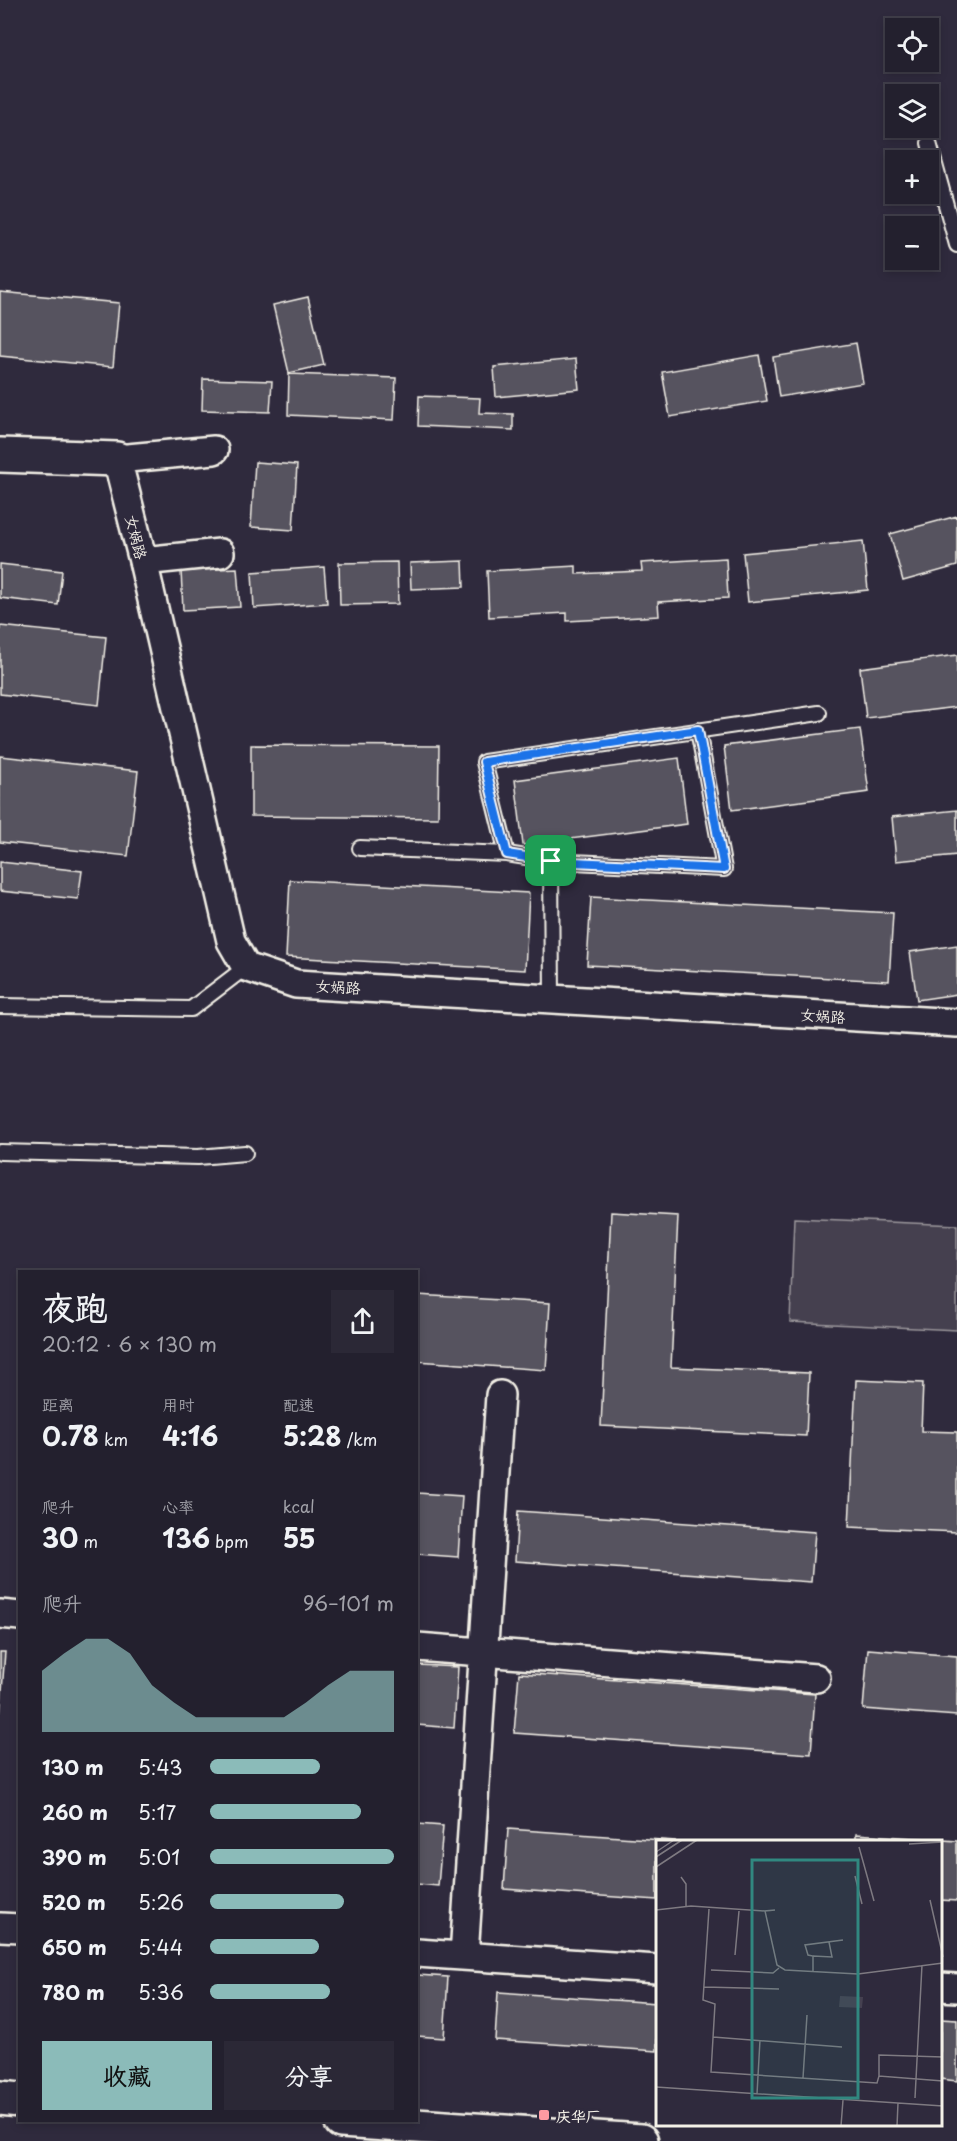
<!DOCTYPE html>
<html lang="zh">
<meta charset="utf-8">
<style>
body{margin:0;font-family:"Playpen Sans","LXGW WenKai TC",sans-serif;background:#2b2836;color:#f1f3f6;height:100vh;display:flex;flex-direction:column;font-size:22px;white-space:nowrap}
*{box-sizing:border-box;margin:0}
p{font-size:20px;color:#a3a3aa}
.icon{flex:none;width:33px;height:33px;fill:none;stroke:currentColor;stroke-width:2;stroke-linecap:round;stroke-linejoin:round}
.map{position:relative;flex:1;overflow:hidden}
.details{position:absolute;left:18px;top:1270px;width:400px;height:852px;display:flex;flex-direction:column;background:#23202e;border-radius:0px;box-shadow:0 3px 9px #0003,0 0 0 2px #403e4a}
.details>*{flex:none}
.controls{position:absolute;left:885px;top:18px;display:grid;gap:12px}
.controls a{display:grid;place-items:center;width:54px;height:54px;border-radius:0px;background:#23202e;box-shadow:0 3px 9px #0003,0 0 0 2px #403e4a;font-size:30px}
.pin{position:absolute;display:grid;place-items:center;width:51px;height:51px;color:#fff;margin:-26px;border-radius:12px;box-shadow:0 3px 9px #0006}
.round{display:grid;place-items:center;flex:none;width:63px;height:63px;border-radius:0px;background:#2b2836}
.headline{display:flex;align-items:center;justify-content:space-between;height:102px;padding:0 24px}
h1{font-size:33px;font-weight:700;line-height:45px}
.metrics{display:grid;grid-template-columns:repeat(3,1fr);gap:9px;height:102px;padding:6px 24px}
.metrics div{display:grid;align-content:center}
.metrics b{font-size:26px;font-weight:700}
.metrics small{font-size:16px;font-weight:400}
.metrics p{font-size:16px}
.chart{height:168px;padding:12px 24px}
.chart p{display:flex;justify-content:space-between}
.chart svg{width:100%;height:108px;margin-top:6px;fill:#8bbbb9;opacity:.7}
.primary-button{display:flex;gap:12px;margin-top:auto;padding:12px 24px}
.primary-button a{flex:1;height:69px;border-radius:0px;background:#8bbbb9;color:#111;font-size:24px;font-weight:700;line-height:69px;text-align:center}
.primary-button a+a{background:#2b2836;color:#f1f3f6}
ul{padding:0 24px;list-style:none;font-size:20px}
li{display:grid;grid-template-columns:96px 72px 1fr;align-items:center;height:45px}
li i{height:15px;border-radius:8px;background:#8bbbb9}
.map>svg:first-child{display:block}
</style>
<div class="map">
<svg width="957" height="2141" viewBox="0 0 957 2141">
<rect width="100%" height="100%" fill="#2f2a3d"/>
<filter id="ink" filterUnits="userSpaceOnUse"><feTurbulence type="fractalNoise" baseFrequency=".0167" numOctaves="2"/><feDisplacementMap in="SourceGraphic" scale="12" xChannelSelector="R" yChannelSelector="G"/><feConvolveMatrix kernelMatrix="1 2 1 2 8 2 1 2 1" color-interpolation-filters="sRGB"/></filter>
<g filter="url(#ink)">
<path fill="#454050" stroke="#9c989c" stroke-width="1.5" d="M794 1218 957 1225V1330L790 1322Z"/>
<path fill="#56525f" stroke="#f4f1e8" stroke-width="1.5" d="M0 292 119 303 113 367 0 356Z
M308 297 324 365 289 373 273 305Z
M856 343 863 383 779 397 773 357Z
M759 355 767 401 670 417 662 372Z
M576 359 579 389 496 397 494 367Z
M289 374 396 378 394 420 288 415Z
M203 379 272 381 270 412 202 410Z
M419 396 480 398 479 413 513 414V430L418 426Z
M255 462 297 465 293 530 251 527Z
M957 516V566L903 581 890 534Z
M863 541 868 590 748 602 743 553Z
M726 558 728 598 658 602 659 616 567 621V613L489 617 487 571 576 566V574L642 571 641 563Z
M463 561 464 587 411 589 410 563Z
M397 562 398 604 340 605 339 563Z
M0 564 62 571 58 605 0 598Z
M324 567 327 603 254 608 252 572Z
M237 568 240 607 183 610 181 571Z
M0 626 106 637 99 705 0 694Z
M957 655V707L866 718 860 668Z
M860 729 869 792 732 810 724 746Z
M251 745 439 746 438 818 251 816Z
M0 756 138 771 128 856 0 842Z
M679 758 687 824 523 845 515 780Z
M957 810V855L896 861 892 817Z
M0 862 82 871 78 899 0 891Z
M290 880 529 893 525 970 286 957Z
M591 897 893 913 889 981 587 965Z
M957 945V994L917 1000 910 952Z
M611 1212 678 1216 671 1367 809 1373 806 1436 601 1426Z
M417 1295 550 1303 546 1370 417 1361Z
M856 1380 923 1383 921 1431 957 1432V1532L849 1527Z
M417 1493 462 1496 458 1557 417 1554Z
M518 1511 815 1532 811 1582 515 1561Z
M868 1649 957 1656V1716L863 1709Z
M0 1652H5L0 1717Z
M417 1665 458 1667 454 1728 417 1725Z
M519 1673 815 1694 811 1754 514 1733Z
M417 1824 443 1826 438 1886 417 1884Z
M508 1829 676 1841H657V1900L504 1889Z
M856 1834 957 1841V1901L940 1900V1841H856Z
M417 1975 448 1977 444 2038 417 2036Z
M498 1992 657 2003V2051L495 2040Z
M940 2019 957 2020V2081L940 2079Z"/>
<g fill="none" stroke-linecap="round" stroke-linejoin="round">
<g stroke="#f4f1e8" stroke-width="18">
<path id="lane" d="M929 143 957 245
M360 848 507 854
M551 861 724 869 698 730
M552 998 551 861 507 854 484 762 819 713
M0 1006 191 1009 246 967
M0 1152 198 1157 245 1153"/>
</g>
<g stroke="#f4f1e8" stroke-width="32">
<path id="street" d="M214 450 117 459 143 561 231 941 246 967 296 984 957 1023
M143 561 220 553
M0 1614 20 1616
M417 1647 816 1678
M0 1927 20 1928
M417 1953 657 1969
M464 1956 500 1395
M940 1987 957 1988"/>
</g>
<g stroke="#f4f1e8" stroke-width="38">
<path id="secondary" d="M0 455 117 459
M0 2098 20 2100
M341 2121 641 2141"/>
</g>
<use href="#lane" stroke="#2f2a3d" stroke-width="14"/>
<use href="#street" stroke="#2f2a3d" stroke-width="27"/>
<use href="#secondary" stroke="#2f2a3d" stroke-width="33"/>
</g>
</g>
<g fill="none" stroke-linecap="round" stroke-linejoin="round" filter="url(#ink)">
<g stroke="#fff" stroke-width="12">
<path id="route" d="M698 730 724 869 551 861 507 854 484 762Z"/>
</g>
<use href="#route" stroke="#1a73e8" stroke-width="8"/>
</g>
<rect fill="#ff9aa2" stroke="#2f2a3d" stroke-width="2" x="538" y="2109" width="12" height="12" rx="3"/>
<g text-anchor="middle" dominant-baseline="central" stroke-width="4.5" stroke-linejoin="round" paint-order="stroke">
<g font-size="15" fill="#f4f1e8" stroke="#2f2a3d">
<text transform="translate(137 537) rotate(76)">女娲路</text>
<text transform="translate(338 986) rotate(3)">女娲路</text>
<text transform="translate(823 1015) rotate(4)">女娲路</text>
</g>
<g font-size="15" font-weight="bold" fill="#f4f1e8" stroke="#2f2a3d" text-anchor="start">
<text x="556" y="2115">庆华厂</text>
</g>
</g>
<g transform="translate(656 1840)">
<rect width="286" height="286" fill="#2f2a3d"/>
<path d="M184 156 207 157 206 168 183 167Z" fill="#454050"/>
<path fill="none" stroke="#7e7a81" stroke-width="1.5" d="M253 4 287 2M203 7 218 61M0 12 18 0M0 17 26 0M0 27 41 0M199 36 206 64M25 37 30 44V66M274 60 287 117M53 69 47 160 59 164 55 232 221 243 223 236 287 241M0 70 35 66 109 71M119 70 109 71 121 125 129 130 202 134 287 123M79 115 83 71M157 116 176 117 173 102M55 130 117 133 123 128M157 131V116L152 115 149 105 187 100M48 147 123 149M57 197 186 207M223 236V215L287 217M147 238 151 175M0 247 287 266M101 254 104 200M259 258 266 125M185 286 187 260M241 286 242 263"/>
<path fill="#318880" fill-opacity="0.15" stroke="#318880" stroke-width="3" d="M96 20H202V258H96Z"/>
<rect width="286" height="286" fill="none" stroke="#f4f1e8" stroke-width="3"/>
</g>
</svg>
<div class="controls">
<a><svg class="icon" aria-label="locate" viewBox="0 0 24 24"><circle cx="12" cy="12" r="6"/><path d="M12 2v4M12 18v4M2 12h4M18 12h4"/></svg></a>
<a><svg class="icon" aria-label="layers" viewBox="0 0 24 24"><path d="M12 4l9 5-9 5-9-5zM3 14l9 5 9-5"/></svg></a>
<a>+</a>
<a>−</a>
</div>
<div class="pin" style="left:551px;top:861px;background:#1e9e55"><svg class="icon" aria-label="arrive" viewBox="0 0 24 24"><path d="M6 21V4h12l-3 4 3 4H6"/></svg></div>
<section class="details">
<div class="headline"><div><h1>夜跑</h1><p>20:12 · 6 × 130 m</p></div><a class="round"><svg class="icon" aria-label="share" viewBox="0 0 24 24"><path d="M12 15V3M7 8l5-5 5 5M5 13v7h14v-7"/></svg></a></div>
<div class="metrics">
<div><p>距离</p><b>0.78<small> km</small></b></div>
<div><p>用时</p><b>4:16</b></div>
<div><p>配速</p><b>5:28<small> /km</small></b></div>
</div>
<div class="metrics">
<div><p>爬升</p><b>30<small> m</small></b></div>
<div><p>心率</p><b>136<small> bpm</small></b></div>
<div><p>kcal</p><b>55</b></div>
</div>
<div class="chart"><p><span>爬升</span>96–101 m</p>
<svg viewBox="0 0 160 44" preserveAspectRatio="none"><path d="M0 44V19L10 12L20 6L30 6L40 12L50 25L60 32L70 38L80 38L90 38L100 38L110 38L120 32L130 25L140 19L150 19L160 19V44z"/></svg>
</div>
<ul>
<li><b>130 m</b>5:43<i style="width:60%"></i></li>
<li><b>260 m</b>5:17<i style="width:82%"></i></li>
<li><b>390 m</b>5:01<i style="width:100%"></i></li>
<li><b>520 m</b>5:26<i style="width:73%"></i></li>
<li><b>650 m</b>5:44<i style="width:59%"></i></li>
<li><b>780 m</b>5:36<i style="width:65%"></i></li>
</ul>
<div class="primary-button"><a>收藏</a><a>分享</a></div>
</section>
</div>
